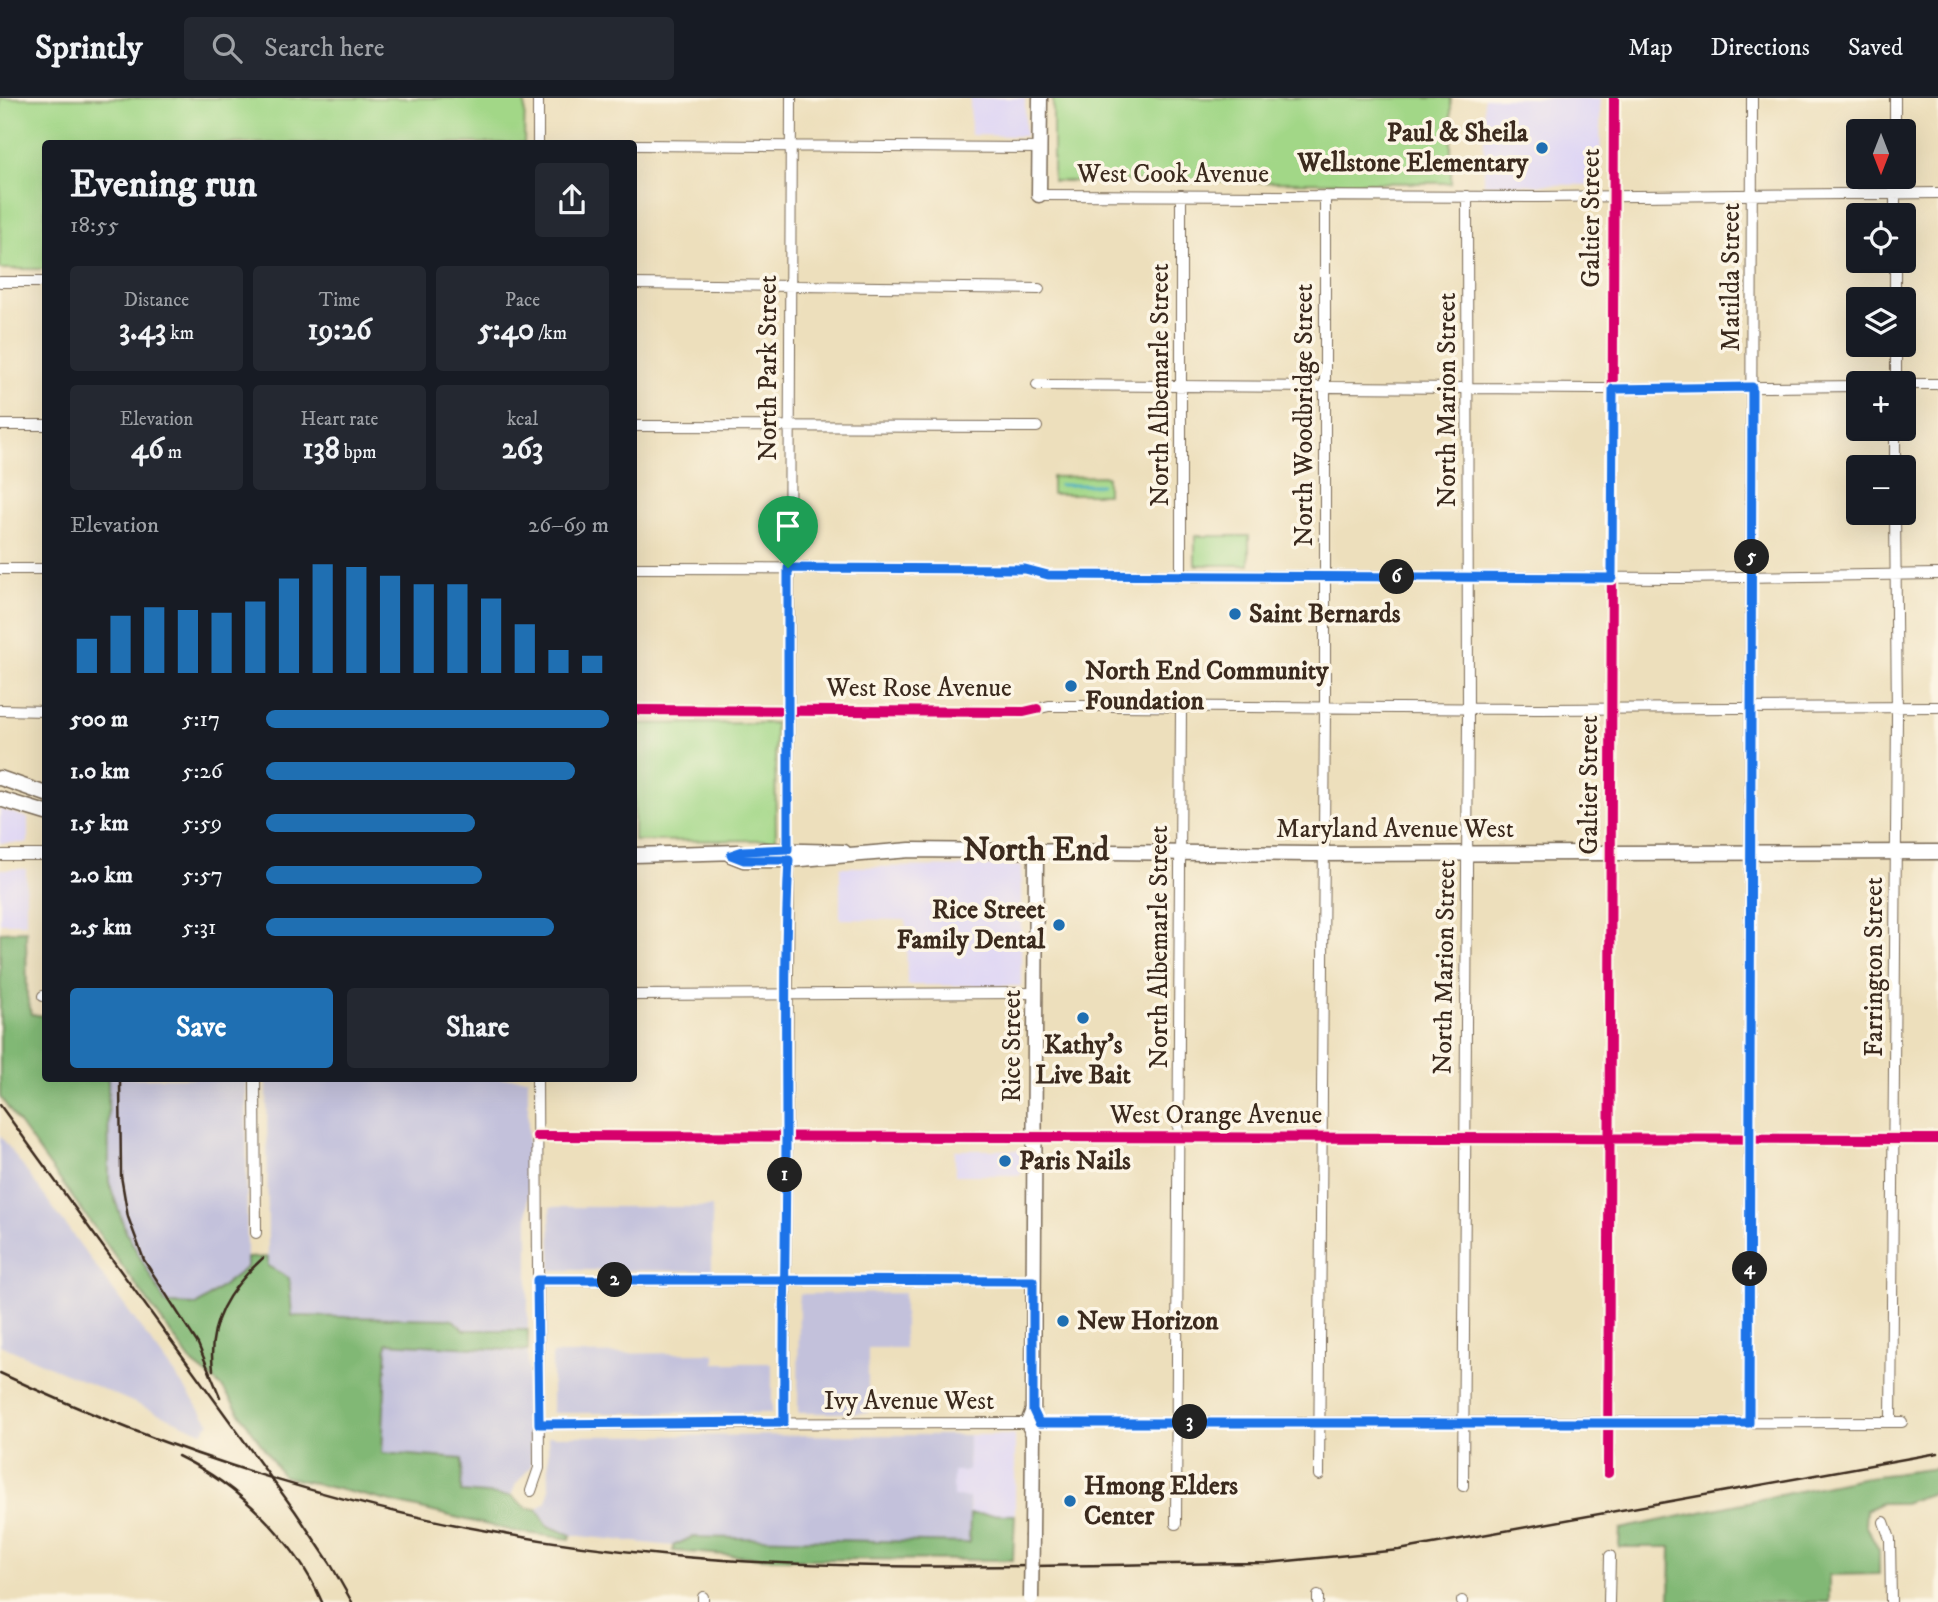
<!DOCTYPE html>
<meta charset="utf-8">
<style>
body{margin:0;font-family:"IM FELL DW Pica",serif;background:#242831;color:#f1f3f6;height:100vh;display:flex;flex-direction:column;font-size:26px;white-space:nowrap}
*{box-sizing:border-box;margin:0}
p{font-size:23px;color:#9ea1a6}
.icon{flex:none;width:38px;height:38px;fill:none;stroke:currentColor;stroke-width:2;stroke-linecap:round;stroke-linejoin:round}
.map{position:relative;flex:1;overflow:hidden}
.details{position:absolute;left:42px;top:42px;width:595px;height:942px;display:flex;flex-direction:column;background:#171b24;border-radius:7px;box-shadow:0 7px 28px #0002}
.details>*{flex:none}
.needle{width:46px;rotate:180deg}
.tools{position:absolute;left:1846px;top:21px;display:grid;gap:14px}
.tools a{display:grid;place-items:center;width:70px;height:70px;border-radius:7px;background:#171b24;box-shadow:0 7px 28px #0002;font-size:35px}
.pin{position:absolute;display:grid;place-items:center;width:60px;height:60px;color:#fff;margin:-72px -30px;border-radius:50% 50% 50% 0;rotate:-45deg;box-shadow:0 0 7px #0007}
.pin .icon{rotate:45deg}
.km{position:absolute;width:35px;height:35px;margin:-18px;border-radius:50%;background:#222;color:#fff;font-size:19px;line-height:35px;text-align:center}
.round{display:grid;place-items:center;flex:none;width:74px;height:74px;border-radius:7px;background:#242831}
.overview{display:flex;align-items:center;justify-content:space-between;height:119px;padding:0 28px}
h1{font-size:38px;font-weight:700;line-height:52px}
.figures{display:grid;grid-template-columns:repeat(3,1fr);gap:10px;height:119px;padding:7px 28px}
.figures div{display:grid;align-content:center;border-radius:7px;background:#242831;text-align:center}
.figures b{font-size:30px;font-weight:700}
.figures small{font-size:19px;font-weight:400}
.figures p{font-size:19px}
.chart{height:196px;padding:14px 28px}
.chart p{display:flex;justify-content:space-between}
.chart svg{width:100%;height:126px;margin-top:7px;stroke:#1f6fb2;stroke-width:6}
.action{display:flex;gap:14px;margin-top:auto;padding:14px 28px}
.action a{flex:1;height:80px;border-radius:7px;background:#1f6fb2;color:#fff;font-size:28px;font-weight:700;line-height:80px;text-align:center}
.action a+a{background:#242831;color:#f1f3f6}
ul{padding:0 28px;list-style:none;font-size:23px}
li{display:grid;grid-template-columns:112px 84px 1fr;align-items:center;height:52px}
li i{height:18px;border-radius:9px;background:#1f6fb2}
header{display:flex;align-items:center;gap:42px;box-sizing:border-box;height:98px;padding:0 35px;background:#171b24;border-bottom:2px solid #363941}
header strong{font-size:33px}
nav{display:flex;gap:38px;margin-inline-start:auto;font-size:24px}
.search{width:490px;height:63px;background:#242831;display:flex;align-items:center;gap:18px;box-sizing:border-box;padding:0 24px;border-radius:7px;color:#9ea1a6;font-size:26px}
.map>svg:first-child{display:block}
</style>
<header>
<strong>Sprintly</strong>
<div class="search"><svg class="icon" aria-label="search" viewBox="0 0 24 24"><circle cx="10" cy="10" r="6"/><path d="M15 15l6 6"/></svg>Search here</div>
<nav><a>Map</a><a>Directions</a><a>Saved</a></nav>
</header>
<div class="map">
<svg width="1938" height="1504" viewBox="0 0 1938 1504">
<rect width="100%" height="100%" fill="#fcf5e5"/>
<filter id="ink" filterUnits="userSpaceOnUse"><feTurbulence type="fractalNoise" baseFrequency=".0143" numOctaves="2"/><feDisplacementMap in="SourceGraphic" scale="14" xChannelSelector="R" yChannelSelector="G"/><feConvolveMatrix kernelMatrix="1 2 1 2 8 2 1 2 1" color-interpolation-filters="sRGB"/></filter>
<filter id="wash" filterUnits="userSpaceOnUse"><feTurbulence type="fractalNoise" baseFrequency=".00686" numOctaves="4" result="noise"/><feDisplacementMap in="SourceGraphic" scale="28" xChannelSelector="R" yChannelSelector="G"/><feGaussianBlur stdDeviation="1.57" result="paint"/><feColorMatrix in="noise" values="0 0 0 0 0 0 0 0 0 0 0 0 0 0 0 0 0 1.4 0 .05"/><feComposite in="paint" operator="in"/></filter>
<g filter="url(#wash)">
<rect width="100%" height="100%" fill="#eddfbc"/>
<path fill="#ded5f5" d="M970 0H1025V38L971 37Z
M1484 0H1600L1601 87 1484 86Z
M0 711 28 720V745H0Z
M1021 768V888L907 887 906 822 840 821V769Z
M0 771H26V825H0Z
M955 1052H1021V1077H955Z
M969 1337H1015V1417L970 1416 969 1400H953V1373L968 1372Z"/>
<path fill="#c3c1db" d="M108 980H246L247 1169 198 1207 166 1206 126 1134 109 1084Z
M267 980H528V1232H464L452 1221 292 1218 289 1180 268 1167Z
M0 1037 210 1325 202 1334 0 1247Z
M550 1109H712V1173L551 1172Z
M904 1195V1250H868V1315H798L799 1196Z
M387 1245 528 1253 531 1368 516 1386 511 1398 461 1394 462 1361 382 1355Z
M715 1255V1265H772V1315H552V1256Z
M969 1337 968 1373H953V1399L969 1400 970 1445 692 1439 673 1448 571 1437 548 1428 537 1411 547 1403 549 1393 548 1338Z"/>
<path fill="#a2d787" stroke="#6e8052" stroke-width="2" d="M0 0H525L524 45 46 46 45 171H0Z
M1053 0H1451V85L1053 83Z
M1107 378V396H1052V379Z
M1195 438H1249V467H1195Z
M775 625 776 742 634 743V626Z"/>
<path fill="#81b874" stroke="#5e7149" stroke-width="2" d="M26 833 27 898 31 916 45 918 46 980H108L109 1084 126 1134 166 1206 198 1207 247 1169V1160L268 1159V1168L289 1180 292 1218 452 1221 464 1232H528V1253L387 1245 382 1355 462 1361 461 1394 511 1398 527 1410 537 1411 548 1428 571 1437 570 1441 517 1434 283 1378 222 1289 193 1266 0 999V834Z
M1938 1370V1393L1904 1405H1881L1866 1412 1865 1427 1879 1452V1476L1829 1477V1504H1670L1671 1449H1619L1620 1431 1861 1380Z
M970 1416 1015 1417 1013 1462 779 1461 673 1453V1448L692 1439 969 1445Z"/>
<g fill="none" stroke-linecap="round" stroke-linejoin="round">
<path stroke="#45acc5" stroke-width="2.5" d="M1059 387H1101"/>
</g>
</g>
<g filter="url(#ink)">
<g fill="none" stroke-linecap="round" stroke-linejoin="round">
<g stroke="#796955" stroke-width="12">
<path id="minor" d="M538 0V46
M1895 0V33
M634 47 1040 50
M1895 79V117
M1039 97 1538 99 1938 95
M1895 163V201
M0 184H46
M634 186 1039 191
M1896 247V285
M1904 286H1938
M1037 287 1602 291 1858 288
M0 327H46
M634 328 1037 329
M1895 369V331
M634 470 1025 471 1048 477 1680 480 1938 476
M0 471H46
M1181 477V97
M0 612 46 613
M634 612 1024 614 1049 608H1111L1536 611 1938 609
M788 751 791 0
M0 757H46
M634 897 1034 895
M43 898H46
M255 980 256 1135
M537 1038 1938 1041
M537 1182 1033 1183
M784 1324 789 762
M1891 1324 1897 617 1895 415
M1039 1325 1902 1324
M1749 1325 1752 0
M539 1326 1028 1325
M1608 1375 1614 0
M1319 1377 1325 609V98
M1463 1388 1468 618 1467 98
M531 1393 539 1370 537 980
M1884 1424 1890 1441 1891 1504
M1176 1426 1181 608
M703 1504V1499
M1318 1504V1498
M1462 1504V1503
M1609 1504 1610 1458"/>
</g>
<g stroke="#796955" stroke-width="17">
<path id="secondary" d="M1039 97 1040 0
M0 680 46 696
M0 701 46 715
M763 752 844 754
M634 757 739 754
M731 757 744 762H789L910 752 1313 756 1938 754
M1032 1437 1033 1336 1028 1325 1033 1312 1036 752"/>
</g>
<use href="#minor" stroke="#fff" stroke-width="10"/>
<use href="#secondary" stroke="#fff" stroke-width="14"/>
<path stroke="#3b2a1e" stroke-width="2.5" d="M120 980 121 1078 128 1119 144 1162 198 1246 220 1299
M0 1007 295 1413 330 1465 352 1504
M213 1272C207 1224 229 1191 263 1160
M0 1275C208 1373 432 1436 662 1457 862 1476 1066 1466 1267 1465L1399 1452 1938 1355
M178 1358C238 1387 295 1442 322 1504"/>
<g stroke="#796955" stroke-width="17" stroke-linecap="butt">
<path id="secondary-bridge" d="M1031 1500 1032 1437"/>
</g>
<use href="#secondary-bridge" stroke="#fff" stroke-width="14"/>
<g stroke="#fcf5e5" stroke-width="15">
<path id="cycleway" d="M634 612 1024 614 1037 611
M537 1038 1938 1041
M1608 1375 1614 0"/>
</g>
<use href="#cycleway" stroke="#d6006c" stroke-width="10"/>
</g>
</g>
<g fill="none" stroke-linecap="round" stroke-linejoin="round" filter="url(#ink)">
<g stroke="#fff" stroke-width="14">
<path id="route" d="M788 470V751L743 753 731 757 744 762H789C784 854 786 946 786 1038 786 1133 783 1229 784 1324L539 1326 537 1182H783C866 1182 950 1183 1033 1183V1312L1039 1325H1749L1752 289 1613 291 1612 480 1048 477 1025 471 788 470"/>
</g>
<use href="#route" stroke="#1a73e8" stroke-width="9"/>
</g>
<g fill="#1f6fb2" stroke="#fcf5e5" stroke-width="2.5">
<circle cx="1542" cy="50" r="7"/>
<circle cx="1235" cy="516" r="7"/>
<circle cx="1071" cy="588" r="7"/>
<circle cx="1059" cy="827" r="7"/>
<circle cx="1083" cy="920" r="7"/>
<circle cx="1005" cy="1063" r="7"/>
<circle cx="1063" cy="1223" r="7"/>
<circle cx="1070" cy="1403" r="7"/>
</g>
<g text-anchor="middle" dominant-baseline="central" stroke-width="7" stroke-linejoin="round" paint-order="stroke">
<g font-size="26" font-weight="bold" fill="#3b2a1e" stroke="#fcf5e5" text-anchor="start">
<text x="1528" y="35" text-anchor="end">Paul &amp; Sheila<tspan x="1528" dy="30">Wellstone Elementary</tspan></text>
<text x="1249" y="516">Saint Bernards</text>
<text x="1085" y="573">North End Community<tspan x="1085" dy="30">Foundation</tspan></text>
<text x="1045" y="812" text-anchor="end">Rice Street<tspan x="1045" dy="30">Family Dental</tspan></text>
<text x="1083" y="947" text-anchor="middle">Kathy's<tspan x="1083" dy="30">Live Bait</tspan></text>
<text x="1019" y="1063">Paris Nails</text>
<text x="1077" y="1223">New Horizon</text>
<text x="1084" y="1388">Hmong Elders<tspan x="1084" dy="30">Center</tspan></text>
</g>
<g font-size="26" fill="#3b2a1e" stroke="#fcf5e5">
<text x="1173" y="76">West Cook Avenue</text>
<text transform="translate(1591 120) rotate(-90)">Galtier Street</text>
<text transform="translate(1731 179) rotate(-90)">Matilda Street</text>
<text transform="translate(768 270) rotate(-90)">North Park Street</text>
<text transform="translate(1160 287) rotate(-90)">North Albemarle Street</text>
<text transform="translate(1447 302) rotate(-90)">North Marion Street</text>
<text transform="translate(1304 317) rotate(-90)">North Woodbridge Street</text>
<text x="919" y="590">West Rose Avenue</text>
<text transform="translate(1589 687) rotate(-90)">Galtier Street</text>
<text x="1395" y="731">Maryland Avenue West</text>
<text transform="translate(1159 849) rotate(-90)">North Albemarle Street</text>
<text transform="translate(1445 869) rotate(-89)">North Marion Street</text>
<text transform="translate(1874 869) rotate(-90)">Farrington Street</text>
<text transform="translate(1012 948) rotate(-90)">Rice Street</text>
<text x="1216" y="1017">West Orange Avenue</text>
<text x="909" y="1303">Ivy Avenue West</text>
</g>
<g font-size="33" font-weight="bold" fill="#3b2a1e" stroke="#fcf5e5">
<text x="1036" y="752">North End</text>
</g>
</g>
</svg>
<div class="tools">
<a><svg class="needle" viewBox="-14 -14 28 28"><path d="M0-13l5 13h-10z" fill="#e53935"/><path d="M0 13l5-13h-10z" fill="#9ea1a6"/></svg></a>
<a><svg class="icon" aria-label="locate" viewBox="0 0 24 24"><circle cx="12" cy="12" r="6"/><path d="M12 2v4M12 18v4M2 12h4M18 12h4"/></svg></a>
<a><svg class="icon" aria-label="layers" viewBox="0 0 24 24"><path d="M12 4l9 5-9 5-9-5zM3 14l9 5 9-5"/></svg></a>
<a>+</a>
<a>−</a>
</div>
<div class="pin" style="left:788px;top:470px;background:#1e9e55"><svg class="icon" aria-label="arrive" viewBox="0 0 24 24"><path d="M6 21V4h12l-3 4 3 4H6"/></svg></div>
<b class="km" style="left:785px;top:1077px">1</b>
<b class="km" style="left:615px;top:1182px">2</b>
<b class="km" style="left:1190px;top:1324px">3</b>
<b class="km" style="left:1750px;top:1171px">4</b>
<b class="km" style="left:1752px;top:459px">5</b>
<b class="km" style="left:1397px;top:479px">6</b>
<section class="details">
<div class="overview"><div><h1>Evening run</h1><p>18:55</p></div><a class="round"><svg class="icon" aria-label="share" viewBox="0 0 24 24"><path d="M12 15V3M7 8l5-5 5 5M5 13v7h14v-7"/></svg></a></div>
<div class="figures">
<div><p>Distance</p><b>3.43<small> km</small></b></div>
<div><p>Time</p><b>19:26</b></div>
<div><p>Pace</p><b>5:40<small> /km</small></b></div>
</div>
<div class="figures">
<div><p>Elevation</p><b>46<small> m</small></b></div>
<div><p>Heart rate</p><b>138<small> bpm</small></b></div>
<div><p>kcal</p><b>263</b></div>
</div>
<div class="chart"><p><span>Elevation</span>26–69 m</p>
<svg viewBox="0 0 160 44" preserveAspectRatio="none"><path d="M5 44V32M15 44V24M25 44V21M35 44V22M45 44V23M55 44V19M65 44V11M75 44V6M85 44V7M95 44V10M105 44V13M115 44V13M125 44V18M135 44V27M145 44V36M155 44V38"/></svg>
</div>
<ul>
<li><b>500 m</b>5:17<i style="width:100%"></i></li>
<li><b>1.0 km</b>5:26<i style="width:90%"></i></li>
<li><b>1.5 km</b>5:59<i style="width:61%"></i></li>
<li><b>2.0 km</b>5:57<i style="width:63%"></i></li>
<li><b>2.5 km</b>5:31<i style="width:84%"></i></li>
</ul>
<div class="action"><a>Save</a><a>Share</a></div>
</section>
</div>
